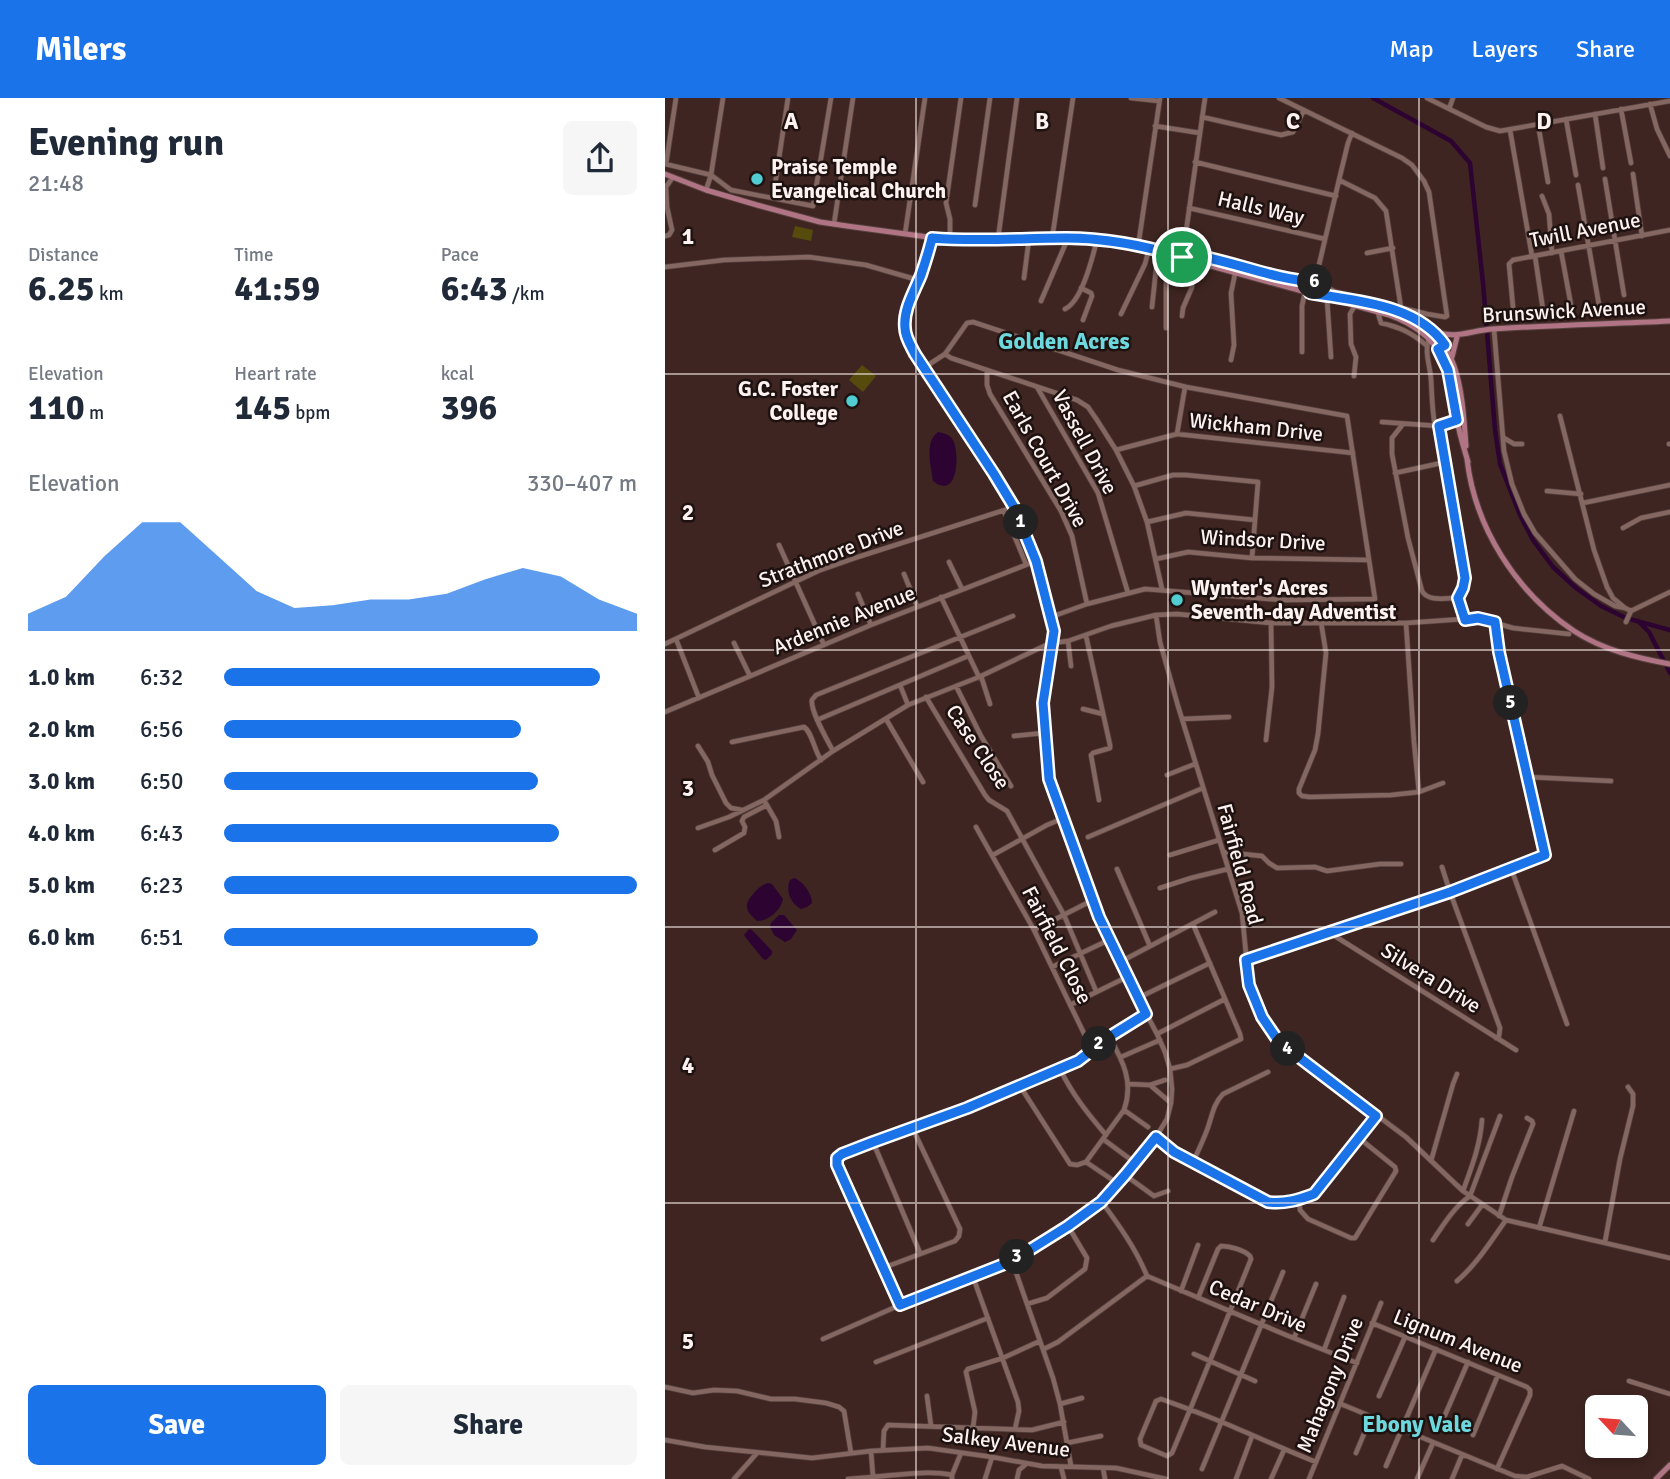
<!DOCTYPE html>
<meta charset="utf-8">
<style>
body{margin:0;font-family:Signika,sans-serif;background:#f6f6f7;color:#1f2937;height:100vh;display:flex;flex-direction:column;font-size:26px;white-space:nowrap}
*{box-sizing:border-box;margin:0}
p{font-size:23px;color:#747a83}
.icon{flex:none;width:38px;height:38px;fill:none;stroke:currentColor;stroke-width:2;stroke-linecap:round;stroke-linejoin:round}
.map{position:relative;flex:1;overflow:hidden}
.drawer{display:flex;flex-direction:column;background:#fff;width:665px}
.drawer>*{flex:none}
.needle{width:46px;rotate:296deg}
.controls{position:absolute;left:920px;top:1297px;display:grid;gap:14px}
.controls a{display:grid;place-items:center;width:63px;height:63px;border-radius:10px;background:#fff;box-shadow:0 4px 10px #0003;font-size:35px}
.pin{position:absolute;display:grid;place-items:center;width:60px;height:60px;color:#fff;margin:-30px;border:4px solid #fff;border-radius:50%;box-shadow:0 2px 7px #0007}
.km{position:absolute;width:35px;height:35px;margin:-18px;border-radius:50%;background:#222;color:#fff;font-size:19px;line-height:35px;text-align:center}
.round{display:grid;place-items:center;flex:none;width:74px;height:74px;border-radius:10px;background:#f6f6f7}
.headline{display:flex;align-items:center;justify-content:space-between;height:119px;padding:0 28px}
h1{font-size:38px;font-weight:700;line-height:52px}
.figures{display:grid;grid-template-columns:repeat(3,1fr);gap:10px;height:119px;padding:7px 28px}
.figures div{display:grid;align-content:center}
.figures b{font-size:35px;font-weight:700}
.figures small{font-size:19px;font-weight:400}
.figures p{font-size:19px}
.chart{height:196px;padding:14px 28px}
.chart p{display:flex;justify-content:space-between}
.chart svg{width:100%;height:126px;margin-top:7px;fill:#1a73e8;opacity:.7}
.primary-button{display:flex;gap:14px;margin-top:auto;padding:14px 28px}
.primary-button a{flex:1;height:80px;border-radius:10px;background:#1a73e8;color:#fff;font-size:28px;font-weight:700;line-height:80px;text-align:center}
.primary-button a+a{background:#f6f6f7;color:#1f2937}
ul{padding:0 28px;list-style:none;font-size:23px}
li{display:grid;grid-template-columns:112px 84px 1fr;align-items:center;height:52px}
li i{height:18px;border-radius:9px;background:#1a73e8}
header{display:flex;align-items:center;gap:42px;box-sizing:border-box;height:98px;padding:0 35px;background:#1a73e8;color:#fff}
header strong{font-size:33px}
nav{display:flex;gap:38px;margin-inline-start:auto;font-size:24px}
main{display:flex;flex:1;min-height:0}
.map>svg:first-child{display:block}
</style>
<header>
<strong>Milers</strong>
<nav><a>Map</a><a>Layers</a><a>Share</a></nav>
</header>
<main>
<section class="drawer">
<div class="headline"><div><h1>Evening run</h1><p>21:48</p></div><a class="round"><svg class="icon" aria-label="share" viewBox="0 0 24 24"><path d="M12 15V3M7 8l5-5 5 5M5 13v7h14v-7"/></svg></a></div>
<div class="figures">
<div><p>Distance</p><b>6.25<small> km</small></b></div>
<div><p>Time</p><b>41:59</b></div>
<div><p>Pace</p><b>6:43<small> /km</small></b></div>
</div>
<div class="figures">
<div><p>Elevation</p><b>110<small> m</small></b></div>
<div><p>Heart rate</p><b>145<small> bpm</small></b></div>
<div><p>kcal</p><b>396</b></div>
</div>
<div class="chart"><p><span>Elevation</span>330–407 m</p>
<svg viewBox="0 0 160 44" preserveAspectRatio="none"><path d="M0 44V38L10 32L20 18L30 6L40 6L50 18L60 30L70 36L80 35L90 33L100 33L110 31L120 26L130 22L140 25L150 33L160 38V44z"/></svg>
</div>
<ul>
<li><b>1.0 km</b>6:32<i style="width:91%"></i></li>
<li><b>2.0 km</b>6:56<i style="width:72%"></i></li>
<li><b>3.0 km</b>6:50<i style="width:76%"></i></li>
<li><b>4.0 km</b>6:43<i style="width:81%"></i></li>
<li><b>5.0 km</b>6:23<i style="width:100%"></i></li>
<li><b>6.0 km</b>6:51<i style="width:76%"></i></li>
</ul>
<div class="primary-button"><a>Save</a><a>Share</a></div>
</section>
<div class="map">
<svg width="1005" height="1381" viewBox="0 0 1005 1381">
<rect width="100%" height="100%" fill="#3e2521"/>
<path fill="#564a0d" d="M130 128 148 132 146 143 127 139Z
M197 267 211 278 198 294 184 282Z"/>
<path fill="#2d0332" d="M273 334C279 335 285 337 288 342 295 356 293 403 268 383 266 368 259 344 273 334Z
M129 780C138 783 147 796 147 805L142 809 136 811C126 806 120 793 125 782Z
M103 785 107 786 118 801C116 812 104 823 92 823 80 812 78 807 89 795 94 789 97 787 103 785Z
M114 817H119L132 832 126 841 120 844 109 837 105 829 106 825Z
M84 831 87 832 107 853V856L101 862 98 861 81 840 79 837Z"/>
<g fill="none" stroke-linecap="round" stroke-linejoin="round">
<path stroke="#2d0332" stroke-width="4.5" d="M708 0 786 43 805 65 818 185 830 332 835 366 855 417 868 442 888 469 911 490 936 508 961 520 1005 532
M973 523 984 534 1005 575"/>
<g stroke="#54403d" stroke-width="6">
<path id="minor" d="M466 0 494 3
M762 0 821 29 835 33 1005 3
M985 6 992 31 1005 58
M784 11 788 0
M956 11 966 65
M930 16 938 70
M537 19 616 37 628 34 639 12
M901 21 911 77
M873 26 883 84
M490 28 535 35
M845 32 867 158
M530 64 671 98
M0 66 46 77 66 92 148 108 166 0
M1 66 11 0
M968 76 977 138
M940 81 959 197
M674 82 710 100 721 113 736 210
M913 87 934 207
M41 92 46 77 58 0
M877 98 884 116 887 155
M108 100 123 0
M310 107 325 0
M524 110 660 141
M169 126 188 0
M240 136 260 0
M0 138 4 137 7 132 2 109 1 89 8 79
M333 141 352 0
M387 141 408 0
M285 142V121L281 105 296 0
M473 149 495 0
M896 153 906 207
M518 154 534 157 622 181 650 184 671 194 762 216 780 219 782 218 764 94 759 83 747 67 737 60 614 0
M518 155 540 0
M702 155 728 150
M870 158 878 212
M0 169 59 162 144 159 201 167 253 182
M359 180 364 141
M416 190 426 195 427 198 418 222
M645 195 650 184 674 82 683 45 687 35
M662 201 666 259
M376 203 403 140
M487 209 493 153
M848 209 844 166 848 162 1005 132
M400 211C417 203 427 161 432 142
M713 215 716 225C735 229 747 235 761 247
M456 216 480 166 484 151
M517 218 518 210 527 189 526 162
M501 230V187L504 156
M829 231 839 353 847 386 859 416 870 435 910 481 929 496 950 508 960 510
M764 241C759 253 765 268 766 281 767 297 767 312 770 328
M637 254V208L640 194
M280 256 286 260 412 302 423 309 432 322 451 352 469 388 482 424 497 491
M566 262 569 247 566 195 570 176
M260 269 280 256 302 225 308 224 453 272 521 289 682 318 710 501 617 502 480 491 422 506 386 519
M322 272V287L325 296 396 413 407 438 422 506
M689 278 691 259 686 246 685 216 689 209
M372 289 433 395 463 495
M895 318 929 452 942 489 948 500 960 510 966 513
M717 324 774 328 792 322
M738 326 727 340V356L743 440 757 493C763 504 781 500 793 500L800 522
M774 328 800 480 798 490 793 500
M512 336 520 289
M839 340 849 346H857
M1004 346H1005
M451 352 512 336 688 355
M730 375 781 364
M469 388 508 377H521L593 384 587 460
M882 393 916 396
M918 405 1005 387
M339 413 361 466
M482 424 521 415 590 422
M958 430 976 420 1005 414
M114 447 159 547
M491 461 523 454 587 460 704 462
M284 464 297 491
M239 476 252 508
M193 496 206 527
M276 499 314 579
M491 517 495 544 513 608 577 815 584 887 597 919 614 944 741 1039 798 1093 841 1122 1005 1160
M656 524 661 555 653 636 650 652 634 691V695L637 698 645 699 726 697 754 694 749 644 741 525
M961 524 966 513 1005 494
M421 538 445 647V650L428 655 426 657 434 702
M11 541 34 600
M403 543 406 568
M69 545 85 578
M0 546 153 473 193 459 349 409
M316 578 325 606
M235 587 243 607
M291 588 316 638 346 688
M261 599 320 697 324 702 342 713 399 817 431 893
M418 611 438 616
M0 614 206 527 371 463
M221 621 258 684
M517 621 564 619
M152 622 303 558
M349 638 379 635
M601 642 607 589 606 525
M67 644 139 629C147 634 149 652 156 662
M33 648 43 664 47 677 61 705 66 710 77 712
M168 653C163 643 145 613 147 602 148 600 150 599 151 597L348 518
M502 677 530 666
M863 679 946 683
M754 694 778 685
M99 702 111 723 114 739
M311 729 369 832 427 952
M33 730 64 719 99 702 168 653 243 607 314 579 379 548 388 545 403 543 446 528 491 517 512 516 606 525H741L813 520 848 530 904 536
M423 739 538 690
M50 752 79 735 80 729 77 723 79 719 102 707
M558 754 597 758 604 765 612 770 650 769 662 773 715 766H736
M328 757 382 727 399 720
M505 757 554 742
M777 769 785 794 835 930 834 938 831 940
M846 770 902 926
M452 771 485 848
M495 790 526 780 563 771
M369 832 428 802
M665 835 851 952
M581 862 785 794 880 757 834 554 830 524
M455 864 550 814
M387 869 446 841
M473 900 545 865
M405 907 462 879
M492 936 560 901
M456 959 495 942
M395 971C407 996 423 1016 441 1037
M505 971 522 967 576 941 575 936 528 826
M464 986 485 987 500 982
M485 987 506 1005
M355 988 405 1066 412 1067 421 1064
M459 1012 483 1029
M491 1039 509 1054 603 1104C620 1106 633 1102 648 1096L711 1018
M438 1041 465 1061
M208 1044 255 1155
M766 1063 788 986 792 976
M421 1064 459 1012C469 984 458 963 444 938
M421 1064 452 1085
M528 1064C533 1053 538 1043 542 1032 547 1019 548 1006 558 996L603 974
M460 1077 489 1098 503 1093
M798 1093C807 1068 815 1048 817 1022
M634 1102 635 1112 643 1121 686 1140H690L731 1073 730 1069 694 1040
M436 1103C454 1127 471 1151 482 1178
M834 1118 847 1079 868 1026 867 1023 862 1020
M803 1126 817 1107
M874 1130 909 1013
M768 1142C779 1126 789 1109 805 1098L835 1018
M940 1144 955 1061 968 1008V996L963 989
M347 1163 388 1280 395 1306 406 1368
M218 1170 290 1143 294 1138 295 1131 247 1029
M482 1178 621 1237 692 1265
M308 1179 353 1304 354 1313 350 1331
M792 1183C812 1166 826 1143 841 1122
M516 1193 533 1147
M533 1200 553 1151 556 1148C565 1148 579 1152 585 1158L586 1161C560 1226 534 1291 507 1355L502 1358 476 1347 475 1341 491 1303 496 1301C515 1308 535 1315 554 1323 586 1336 618 1351 651 1364
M362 1206 382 1200 420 1171 422 1160 403 1128
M235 1207 172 1067V1060L177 1056 208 1044 302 1010 413 963 444 938 481 916
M707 1225 862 1289 865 1292V1297L832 1371
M629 1240 651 1186
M158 1241 235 1207 347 1163 403 1128 436 1103 460 1077 491 1039 502 1021 506 1005 507 991 505 971 500 954 492 936 462 879 434 819 385 681 378 605 389 533 371 463 362 437 349 409 329 376 250 256C246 248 240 239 240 230 238 212 249 194 256 177 260 165 264 153 267 140
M379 1251 393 1244 482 1178
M659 1252 679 1199
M529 1256 590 1283
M211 1264 323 1220
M964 1283 1005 1296
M0 1289 28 1295 49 1292 72 1293 106 1301H130L161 1305 174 1309 179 1313 186 1355
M262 1298 266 1328
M714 1298 740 1239
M395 1306 417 1300
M676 1306 850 1378 862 1379 897 1368 924 1381
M777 1324 803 1264
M308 1330 310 1314 301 1274 303 1271 338 1260 375 1243
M808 1337 833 1277
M0 1342 40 1349 147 1360 206 1353 263 1350 327 1359 377 1368 451 1370 501 1381
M402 1345 436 1338
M218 1352 219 1333 223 1327 367 1332 399 1324
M691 1355 706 1319
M721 1368 771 1251
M396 1369 399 1381
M438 1370 440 1381
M537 1371 618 1174
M69 1381 92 1355
M183 1381 208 1379 206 1353
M209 1381 208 1379C234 1377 262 1372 287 1377
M287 1381V1377L296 1355
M320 1381 327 1359
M352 1381 354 1372 361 1366
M571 1381 587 1338
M606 1381 619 1352
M644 1381 716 1205
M752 1381 768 1345
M787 1381 797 1357"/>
</g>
<g stroke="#54403d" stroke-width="7">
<path id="major" d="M0 76 41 92 92 107 155 124 182 128 285 142 403 140 432 142 484 151 724 217C779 237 784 269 792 321 794 335 799 350 803 364
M669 199C693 204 720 207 743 217 796 240 797 297 801 348
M770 233C790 242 807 232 828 231 887 227 946 226 1005 223
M787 259 792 239
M802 361C810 430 851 494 909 533 938 552 972 560 1005 566
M991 1381 1005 1367"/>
</g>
<use href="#minor" stroke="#856762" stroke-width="4.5"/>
<use href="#major" stroke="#b07484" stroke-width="5"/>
</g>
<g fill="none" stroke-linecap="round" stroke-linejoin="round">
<g stroke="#fff" stroke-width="14">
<path id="route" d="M267 140C312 144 356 140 401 140 439 140 481 148 517 159L518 155C563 161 605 181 650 184L645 195C690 203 752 206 780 247L773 251 783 272 792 322 774 328 800 480 798 490 793 500 800 522 813 520 830 524 834 554 880 757 785 794 581 862 584 887 597 919 614 944 711 1018 649 1096C633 1102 620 1106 603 1104L509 1054 491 1039 460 1077 436 1104 403 1128 347 1163 235 1207 172 1067V1060L177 1056 208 1044 302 1010 413 963 444 939 481 916 434 819 384 681 378 605 389 533 371 463 349 409 329 376 250 256C246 248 240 239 240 230 238 212 249 194 256 177 260 165 264 153 267 140Z"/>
</g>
<use href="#route" stroke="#1a73e8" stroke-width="9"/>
</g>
<path fill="none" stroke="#fdf2f0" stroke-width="2" stroke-opacity="0.55" d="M251 0V1381M503 0V1381M754 0V1381M0 276H1005M0 552H1005M0 829H1005M0 1105H1005"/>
<g fill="#51ccd1" stroke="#1d1210" stroke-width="2.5">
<circle cx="92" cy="81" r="7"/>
<circle cx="187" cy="303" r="7"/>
<circle cx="512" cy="502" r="7"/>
</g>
<g text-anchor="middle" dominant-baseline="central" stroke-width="5" stroke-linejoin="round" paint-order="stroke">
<g font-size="21" font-weight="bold" fill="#fdf2f0" stroke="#1d1210" text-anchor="start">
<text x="106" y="69">Praise Temple<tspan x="106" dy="24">Evangelical Church</tspan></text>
<text x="173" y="291" text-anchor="end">G.C. Foster<tspan x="173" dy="24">College</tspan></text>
<text x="526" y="490">Wynter's Acres<tspan x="526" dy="24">Seventh-day Adventist</tspan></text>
</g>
<g font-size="21" fill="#fdf2f0" stroke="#1d1210">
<text transform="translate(596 110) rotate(13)">Halls Way</text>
<text transform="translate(920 132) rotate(-11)">Twill Avenue</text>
<text transform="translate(899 213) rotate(-3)">Brunswick Avenue</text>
<text transform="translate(591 329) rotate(6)">Wickham Drive</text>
<text transform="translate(420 344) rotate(62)">Vassell Drive</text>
<text transform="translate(380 361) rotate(61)">Earls Court Drive</text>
<text transform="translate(598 442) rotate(3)">Windsor Drive</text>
<text transform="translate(166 456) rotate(-21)">Strathmore Drive</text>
<text transform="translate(179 522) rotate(-22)">Ardennie Avenue</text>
<text transform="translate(313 649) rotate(56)">Case Close</text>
<text transform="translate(575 766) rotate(75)">Fairfield Road</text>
<text transform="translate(392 847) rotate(63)">Fairfield Close</text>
<text transform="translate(766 880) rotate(32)">Silvera Drive</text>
<text transform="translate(593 1208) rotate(23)">Cedar Drive</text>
<text transform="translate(793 1243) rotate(22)">Lignum Avenue</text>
<text transform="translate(665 1287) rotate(-68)">Mahagony Drive</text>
<text transform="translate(341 1344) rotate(7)">Salkey Avenue</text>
</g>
<g font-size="23" font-weight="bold" fill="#6dd9de" stroke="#1d1210">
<text x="399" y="243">Golden Acres</text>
<text x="752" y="1326">Ebony Vale</text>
</g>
</g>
<g font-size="23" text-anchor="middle" font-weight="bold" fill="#fdf2f0" stroke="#1d1210" stroke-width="5" stroke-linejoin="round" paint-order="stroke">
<text x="126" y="31">A</text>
<text x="377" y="31">B</text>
<text x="628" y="31">C</text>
<text x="879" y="31">D</text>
<text x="23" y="146">1</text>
<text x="23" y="422">2</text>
<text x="23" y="698">3</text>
<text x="23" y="975">4</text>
<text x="23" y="1251">5</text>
</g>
</svg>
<div class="controls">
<a><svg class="needle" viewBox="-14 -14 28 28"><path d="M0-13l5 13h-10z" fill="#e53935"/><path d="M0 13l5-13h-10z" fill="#747a83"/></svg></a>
</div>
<div class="pin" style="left:517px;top:159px;background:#1e9e55"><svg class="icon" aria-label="arrive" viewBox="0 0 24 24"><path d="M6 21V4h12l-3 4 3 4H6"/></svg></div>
<b class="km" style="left:356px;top:424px">1</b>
<b class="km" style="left:434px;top:946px">2</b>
<b class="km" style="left:352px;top:1159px">3</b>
<b class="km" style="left:623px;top:951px">4</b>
<b class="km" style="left:846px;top:605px">5</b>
<b class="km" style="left:650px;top:184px">6</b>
</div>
</main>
